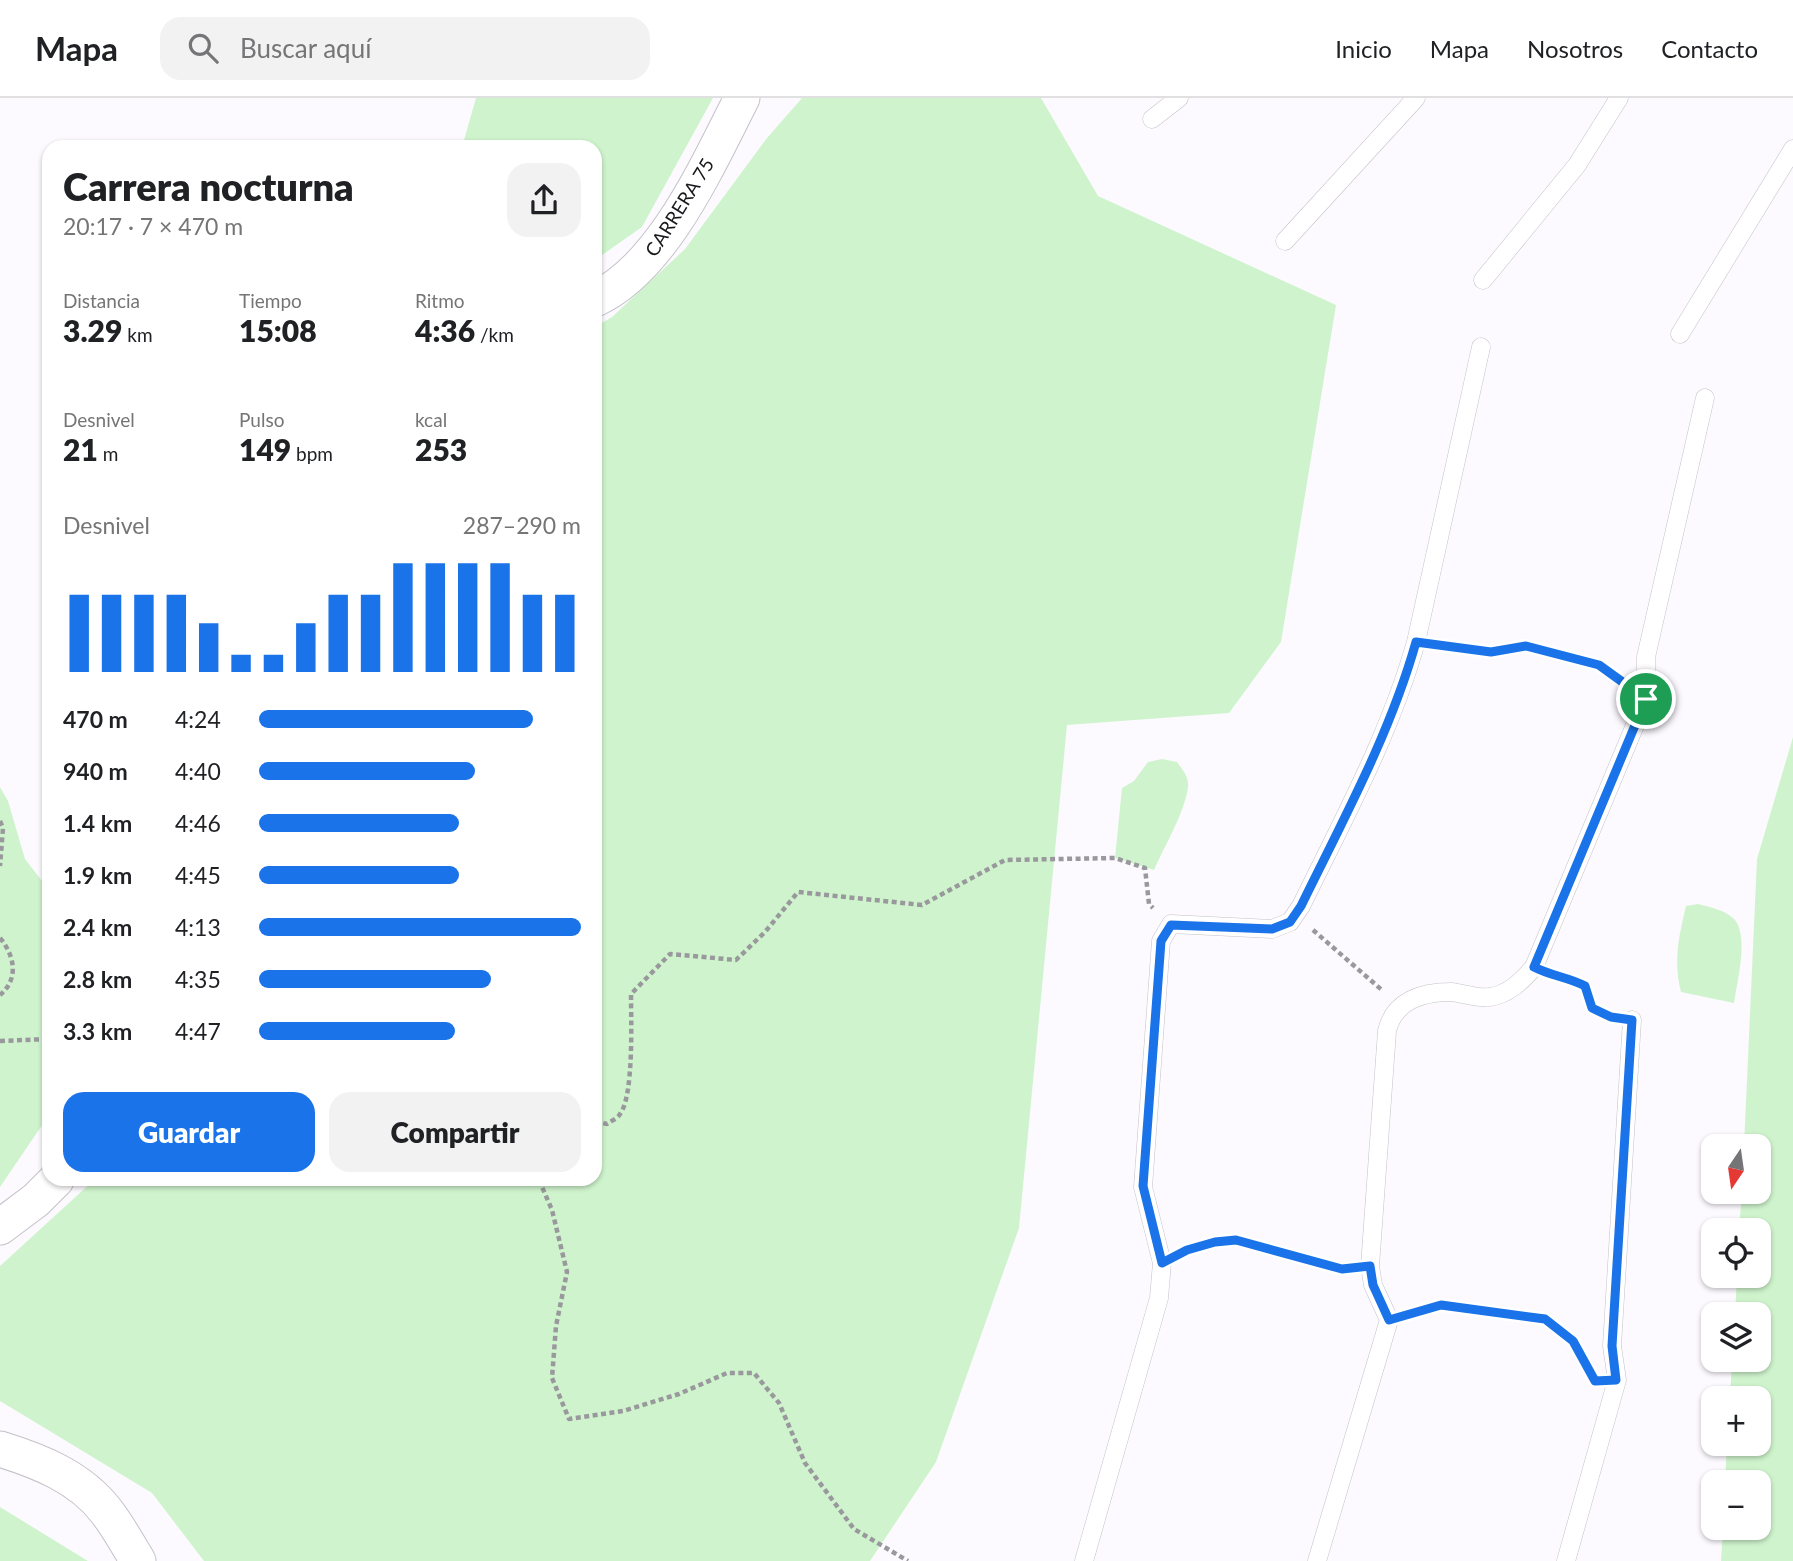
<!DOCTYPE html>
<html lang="es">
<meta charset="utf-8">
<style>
body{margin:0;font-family:Lato,sans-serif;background:#f2f2f2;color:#202124;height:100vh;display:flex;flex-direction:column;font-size:26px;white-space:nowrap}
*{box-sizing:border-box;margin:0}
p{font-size:23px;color:#757577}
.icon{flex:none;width:38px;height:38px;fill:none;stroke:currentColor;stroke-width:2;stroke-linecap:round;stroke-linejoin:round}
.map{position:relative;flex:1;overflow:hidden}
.drawer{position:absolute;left:42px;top:42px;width:560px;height:1046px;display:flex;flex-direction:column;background:#fff;border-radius:21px;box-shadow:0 2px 5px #0004}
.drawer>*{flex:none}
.needle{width:46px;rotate:193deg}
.fabs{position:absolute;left:1701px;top:1036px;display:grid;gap:14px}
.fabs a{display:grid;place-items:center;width:70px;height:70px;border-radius:14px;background:#fff;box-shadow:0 2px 5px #0004;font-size:35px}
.pin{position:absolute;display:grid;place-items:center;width:60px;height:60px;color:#fff;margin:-30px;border:4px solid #fff;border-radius:50%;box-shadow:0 2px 7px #0007}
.round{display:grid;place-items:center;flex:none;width:74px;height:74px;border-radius:21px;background:#f2f2f2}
.overview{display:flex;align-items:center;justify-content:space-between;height:119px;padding:0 21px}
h1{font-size:38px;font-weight:800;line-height:52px}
.metrics{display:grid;grid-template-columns:repeat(3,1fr);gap:10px;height:119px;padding:7px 21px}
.metrics div{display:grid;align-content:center}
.metrics b{font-size:30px;font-weight:800}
.metrics small{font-size:19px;font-weight:400}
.metrics p{font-size:19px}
.chart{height:196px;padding:14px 21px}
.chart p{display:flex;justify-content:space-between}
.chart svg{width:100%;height:126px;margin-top:7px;stroke:#1a73e8;stroke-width:6}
.cta{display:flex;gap:14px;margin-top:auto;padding:14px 21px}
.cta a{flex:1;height:80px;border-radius:21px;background:#1a73e8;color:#fff;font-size:28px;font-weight:800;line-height:80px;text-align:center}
.cta a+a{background:#f2f2f2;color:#202124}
ul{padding:0 21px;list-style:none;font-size:23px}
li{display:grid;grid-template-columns:112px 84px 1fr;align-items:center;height:52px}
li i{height:18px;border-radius:9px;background:#1a73e8}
header{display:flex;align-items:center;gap:42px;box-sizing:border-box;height:98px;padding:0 35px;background:#fff;border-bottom:2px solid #e0e0e0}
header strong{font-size:33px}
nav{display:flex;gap:38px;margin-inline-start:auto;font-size:24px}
.search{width:490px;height:63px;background:#f2f2f2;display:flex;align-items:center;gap:18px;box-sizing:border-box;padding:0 24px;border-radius:21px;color:#757577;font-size:26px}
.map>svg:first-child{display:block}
</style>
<header>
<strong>Mapa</strong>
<div class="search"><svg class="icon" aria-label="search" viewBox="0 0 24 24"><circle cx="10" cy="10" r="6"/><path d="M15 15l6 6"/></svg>Buscar aquí</div>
<nav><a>Inicio</a><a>Mapa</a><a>Nosotros</a><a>Contacto</a></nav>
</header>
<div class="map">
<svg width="1793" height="1463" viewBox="0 0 1793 1463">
<rect width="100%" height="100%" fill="#fcfaff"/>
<path fill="#cff4cd" d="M476 0H713L642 129 595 162V49H462Z
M802 0H1041L1098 98 1336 207 1281 544 1229 615 1067 627 1019 1130 936 1364 870 1463H204L152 1395 0 1303V1168L94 1082H595V229L612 219 685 151 767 40Z
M1793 639V1463H1721L1723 1430H1759V1384H1725L1727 1346H1759V1300H1730L1732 1262H1759V1216H1735L1737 1178H1759V1132H1739L1742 1094H1759V1048H1744L1757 761Z
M1162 661 1177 664C1183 672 1189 679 1188 689 1185 714 1164 749 1154 772L1115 760 1122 690 1134 683 1148 664Z
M0 689 8 703 25 761 49 792V1017L0 1089Z
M1698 806C1710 809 1724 812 1733 820 1750 835 1737 884 1734 905L1681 894C1673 864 1679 837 1686 808Z
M0 1409 88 1463H0Z"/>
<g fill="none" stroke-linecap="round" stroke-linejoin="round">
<g stroke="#c4c1c8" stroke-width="19">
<path id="service" d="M1152 21 1179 0
M1285 143 1416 0
M1483 182 1577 67 1619 0
M1680 236 1793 51
M1084 1463 1159 1200 1162 1165 1143 1089 1161 843 1171 826 1272 831 1290 824 1301 808C1343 722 1390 636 1416 544L1481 249
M1317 1463 1389 1222 1373 1187 1370 1168 1387 933C1394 903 1421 894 1451 894 1463 895 1477 901 1489 899 1508 897 1522 883 1534 869L1646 601V559L1705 300
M1566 1463 1617 1282 1612 1248 1632 922"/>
</g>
<g stroke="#c4c1c8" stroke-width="37">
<path id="minor" d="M595 201C663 170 709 64 742 0
M0 1129 36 1102 56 1082
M0 1351C39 1363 80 1379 106 1413 118 1428 128 1447 138 1463"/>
</g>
<path stroke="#99989c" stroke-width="4.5" stroke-dasharray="5 3.5" stroke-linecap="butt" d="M1441 548 1491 554 1526 548 1599 567 1620 583
M0 723 3 730 0 768
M1313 832 1383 893
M0 840C15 858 19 881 0 897
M1557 879H1568L1585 888 1593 910 1610 918
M0 943 49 941
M595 1023 607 1026C611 1023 618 1020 620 1016 634 998 631 921 631 896L670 856 736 862 765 834 798 794 922 807 1005 762 1115 760 1145 770 1149 806 1153 810
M539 1082 552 1112 567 1174 556 1228 552 1280 569 1321 623 1313 679 1296 727 1275H754L779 1305 805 1365 854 1431 908 1463
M1184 1153C1250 1126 1284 1168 1345 1170
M1413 1215 1441 1207 1545 1221 1573 1243 1588 1271"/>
<use href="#service" stroke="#fff" stroke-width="18"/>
<use href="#minor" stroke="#fff" stroke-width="35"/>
</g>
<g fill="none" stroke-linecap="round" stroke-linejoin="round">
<g stroke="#fff" stroke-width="14">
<path id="route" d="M1416 544 1491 554 1526 548 1599 567 1646 601 1534 869C1551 878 1568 879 1585 888L1592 910 1611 919 1632 922 1612 1248 1616 1282 1595 1283 1573 1243 1545 1221 1441 1207 1389 1222 1373 1187 1370 1168 1342 1171 1236 1142 1215 1144 1187 1152 1162 1165 1143 1088 1161 843 1171 827 1272 831 1290 824 1301 808C1343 722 1390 636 1416 544Z"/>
</g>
<use href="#route" stroke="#1a73e8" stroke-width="9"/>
</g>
<g text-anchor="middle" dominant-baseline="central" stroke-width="5" stroke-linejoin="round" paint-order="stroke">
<g font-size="19" fill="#19181b" stroke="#fff">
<text transform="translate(679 109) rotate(-58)">CARRERA 75</text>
</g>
</g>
</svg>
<div class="fabs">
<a><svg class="needle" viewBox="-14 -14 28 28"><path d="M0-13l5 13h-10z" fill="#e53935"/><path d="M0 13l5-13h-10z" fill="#757577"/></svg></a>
<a><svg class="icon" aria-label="locate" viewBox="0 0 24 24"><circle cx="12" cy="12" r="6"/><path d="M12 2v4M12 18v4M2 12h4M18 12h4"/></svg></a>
<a><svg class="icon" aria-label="layers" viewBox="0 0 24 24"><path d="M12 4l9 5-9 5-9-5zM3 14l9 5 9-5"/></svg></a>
<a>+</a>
<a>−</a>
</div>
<div class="pin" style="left:1646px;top:601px;background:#1e9e55"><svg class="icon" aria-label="arrive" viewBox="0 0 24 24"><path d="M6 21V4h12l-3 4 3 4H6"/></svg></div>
<section class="drawer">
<div class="overview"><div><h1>Carrera nocturna</h1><p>20:17 · 7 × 470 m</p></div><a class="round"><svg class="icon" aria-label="share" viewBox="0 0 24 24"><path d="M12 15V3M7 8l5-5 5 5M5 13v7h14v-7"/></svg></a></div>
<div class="metrics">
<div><p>Distancia</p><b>3.29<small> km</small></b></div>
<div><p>Tiempo</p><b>15:08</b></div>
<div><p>Ritmo</p><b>4:36<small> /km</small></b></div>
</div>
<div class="metrics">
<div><p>Desnivel</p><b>21<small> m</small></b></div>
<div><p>Pulso</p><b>149<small> bpm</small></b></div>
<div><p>kcal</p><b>253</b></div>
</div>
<div class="chart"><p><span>Desnivel</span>287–290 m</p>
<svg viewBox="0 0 160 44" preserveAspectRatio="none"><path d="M5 44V17M15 44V17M25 44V17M35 44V17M45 44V27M55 44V38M65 44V38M75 44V27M85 44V17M95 44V17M105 44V6M115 44V6M125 44V6M135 44V6M145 44V17M155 44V17"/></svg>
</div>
<ul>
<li><b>470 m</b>4:24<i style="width:85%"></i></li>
<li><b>940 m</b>4:40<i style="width:67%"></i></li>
<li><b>1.4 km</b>4:46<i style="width:62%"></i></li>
<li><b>1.9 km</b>4:45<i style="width:62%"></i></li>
<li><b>2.4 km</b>4:13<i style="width:100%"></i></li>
<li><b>2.8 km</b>4:35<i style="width:72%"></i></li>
<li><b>3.3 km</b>4:47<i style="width:61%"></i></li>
</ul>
<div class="cta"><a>Guardar</a><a>Compartir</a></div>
</section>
</div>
